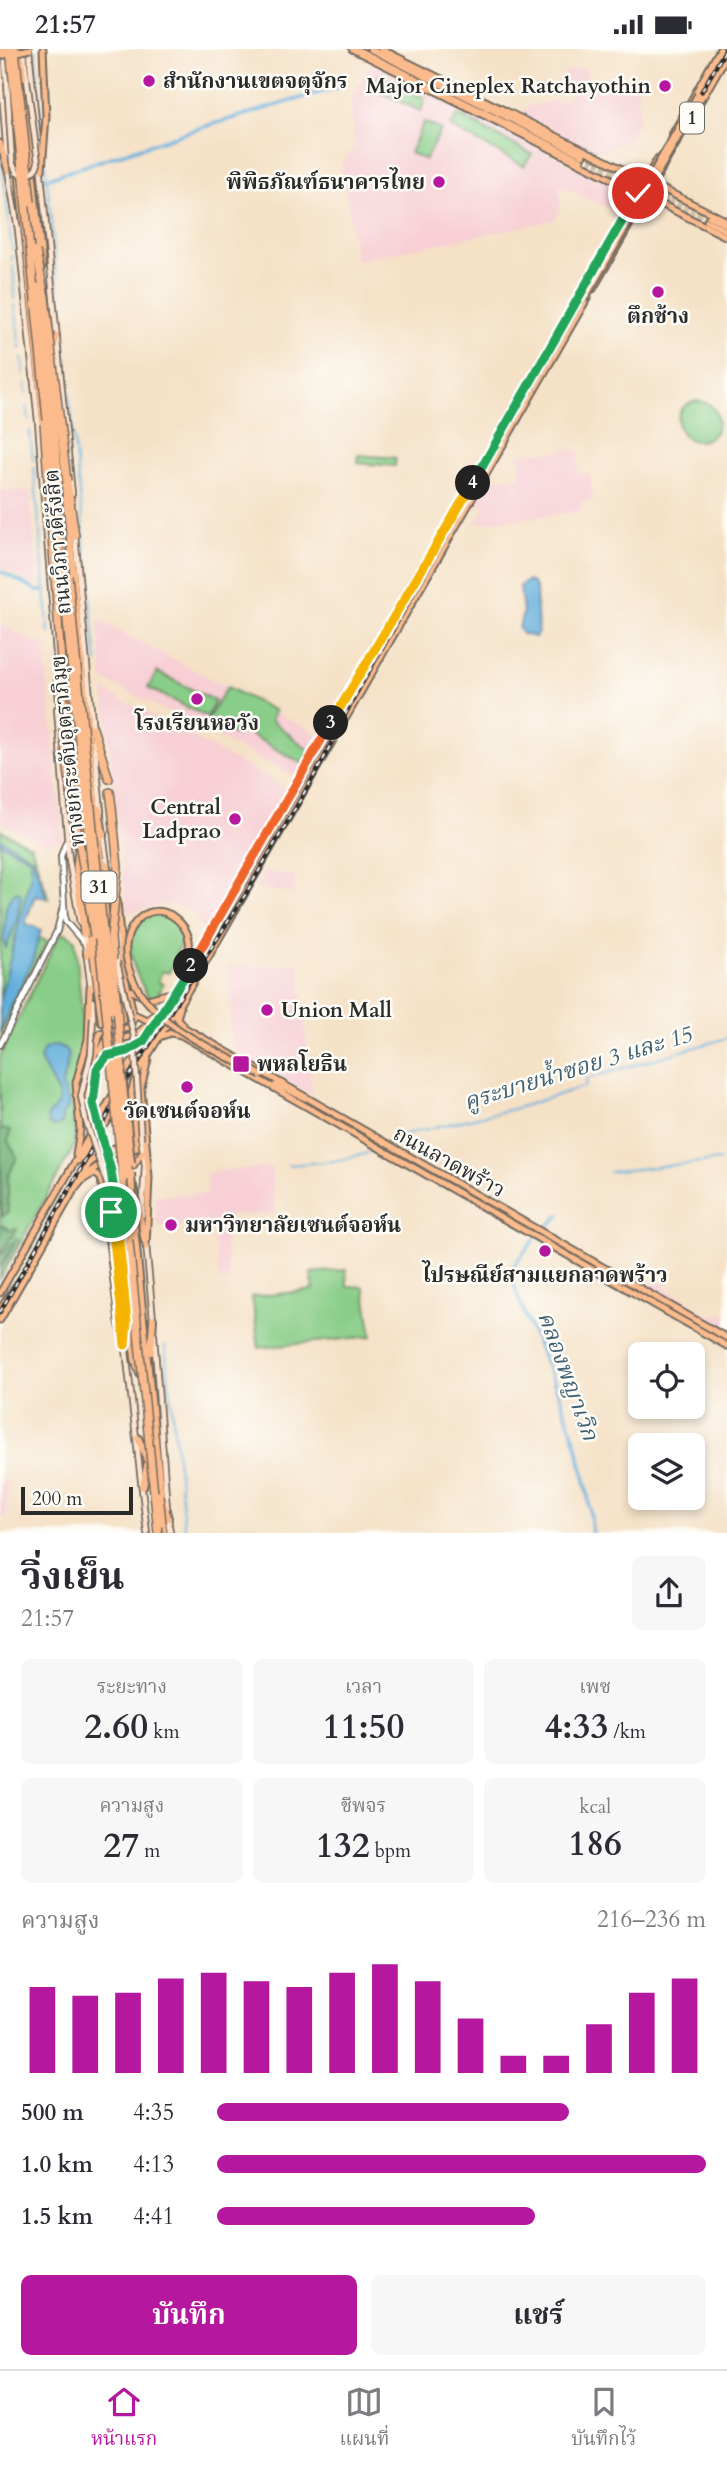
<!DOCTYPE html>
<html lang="th">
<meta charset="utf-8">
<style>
body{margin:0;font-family:Cardo,"Noto Serif Thai",serif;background:#f7f7f7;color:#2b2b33;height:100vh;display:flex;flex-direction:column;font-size:26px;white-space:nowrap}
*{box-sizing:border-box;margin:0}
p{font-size:23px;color:#7c7c81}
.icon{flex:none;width:38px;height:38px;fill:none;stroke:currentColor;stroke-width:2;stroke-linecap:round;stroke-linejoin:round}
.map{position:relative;height:1484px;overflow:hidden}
.details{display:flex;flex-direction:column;background:#fff;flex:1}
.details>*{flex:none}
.tools{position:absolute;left:628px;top:1293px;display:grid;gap:14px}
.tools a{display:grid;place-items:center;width:77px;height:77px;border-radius:10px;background:#fff;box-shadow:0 4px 10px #0003;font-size:35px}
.scale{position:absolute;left:21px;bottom:18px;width:112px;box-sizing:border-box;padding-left:7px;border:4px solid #2b2b2b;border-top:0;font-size:19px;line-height:24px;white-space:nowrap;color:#2b2b2b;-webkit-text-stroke:5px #fdfcf7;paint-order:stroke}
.pin{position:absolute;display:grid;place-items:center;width:60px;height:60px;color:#fff;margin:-30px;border:4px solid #fff;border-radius:50%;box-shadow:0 2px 7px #0007}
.km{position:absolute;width:35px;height:35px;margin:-18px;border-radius:50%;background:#222;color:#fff;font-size:19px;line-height:35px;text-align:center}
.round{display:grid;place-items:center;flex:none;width:74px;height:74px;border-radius:10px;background:#f7f7f7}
.head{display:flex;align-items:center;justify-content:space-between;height:119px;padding:0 21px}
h1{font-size:38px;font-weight:700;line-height:52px}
.metrics{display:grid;grid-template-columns:repeat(3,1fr);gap:10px;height:119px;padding:7px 21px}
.metrics div{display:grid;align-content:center;border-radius:10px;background:#f7f7f7;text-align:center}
.metrics b{font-size:35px;font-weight:700}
.metrics small{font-size:19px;font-weight:400}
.metrics p{font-size:19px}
.chart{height:196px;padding:14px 21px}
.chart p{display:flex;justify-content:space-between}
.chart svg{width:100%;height:126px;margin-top:7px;stroke:#b5179e;stroke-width:6}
.cta{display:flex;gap:14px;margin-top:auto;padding:14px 21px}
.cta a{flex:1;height:80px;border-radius:10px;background:#b5179e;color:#fff;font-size:28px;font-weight:700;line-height:80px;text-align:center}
.cta a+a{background:#f7f7f7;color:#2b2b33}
ul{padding:0 21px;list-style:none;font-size:23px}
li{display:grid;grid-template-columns:112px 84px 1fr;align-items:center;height:52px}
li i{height:18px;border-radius:9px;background:#b5179e}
.status{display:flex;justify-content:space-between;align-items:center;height:49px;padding:0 35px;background:#fff;direction:ltr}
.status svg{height:19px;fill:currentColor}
.tabs{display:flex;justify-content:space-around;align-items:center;height:98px;border-top:2px solid #e1e1e2;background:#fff;font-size:19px;color:#7c7c81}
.tabs a{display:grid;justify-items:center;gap:4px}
.tabs .current{color:#b5179e}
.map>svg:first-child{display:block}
</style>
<div class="status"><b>21:57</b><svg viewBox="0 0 49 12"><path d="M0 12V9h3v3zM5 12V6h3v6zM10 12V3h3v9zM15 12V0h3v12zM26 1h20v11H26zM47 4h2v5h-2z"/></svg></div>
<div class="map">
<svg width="727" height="1484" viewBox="0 0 727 1484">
<rect width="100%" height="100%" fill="#fdfcf7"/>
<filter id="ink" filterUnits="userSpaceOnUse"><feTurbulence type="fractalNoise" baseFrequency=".0143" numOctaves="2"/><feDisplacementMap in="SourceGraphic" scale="14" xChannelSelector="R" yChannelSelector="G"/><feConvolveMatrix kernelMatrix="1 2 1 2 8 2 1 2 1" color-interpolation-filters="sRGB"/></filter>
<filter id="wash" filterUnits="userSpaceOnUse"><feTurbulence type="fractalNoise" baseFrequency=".00686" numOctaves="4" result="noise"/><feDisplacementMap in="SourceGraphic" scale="28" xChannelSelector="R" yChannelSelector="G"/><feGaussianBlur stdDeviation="1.57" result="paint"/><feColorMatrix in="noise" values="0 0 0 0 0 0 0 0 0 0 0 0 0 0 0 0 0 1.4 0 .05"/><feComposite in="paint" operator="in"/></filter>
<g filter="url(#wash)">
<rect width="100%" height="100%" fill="#f5e1c6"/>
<path fill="#f7cfd4" d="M371 14 627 143 629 150 621 165 560 137 561 158 555 171 356 211 341 115 355 97 350 53Z
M585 19 590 39 637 34 640 68 628 90 604 103 586 99 517 65 532 56 569 50 564 23Z
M578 400 579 426 590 425 593 452H581V463L476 474 485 458 477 453 491 429 521 428 519 405Z
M0 441 30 442 38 537 0 518Z
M98 571 319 686 297 729 103 630Z
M0 575 35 593H44L63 792 43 794 0 773Z
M104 641 286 739 204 882 193 864 171 854 127 864Z
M264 823 295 827 292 844 255 839Z
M299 915 312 1047 232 1000 228 918Z
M271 1118 276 1165 232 1166 223 1171 229 1231 219 1232 212 1175 158 1177 154 1146 207 1145V1123Z
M654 1232 666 1235 667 1240 709 1267 727 1264V1286L648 1241Z
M0 1432 8 1433 6 1468 0 1467Z"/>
<path fill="#89ce88" stroke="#5a7c5a" stroke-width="2" d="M379 27 425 49 421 62 371 39Z
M458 66 532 105 524 117 450 78Z
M424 73 441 81 425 111 410 104Z
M678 372a20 20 0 1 1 40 0a20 20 0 1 1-40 0Z
M358 406 396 409 395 417 358 414Z
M157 623 215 652 207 668 148 639Z
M227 638 275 662 271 671 310 702 303 715 242 681 236 686 207 671Z
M0 781 31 797 49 850 35 846 25 874 34 887 47 892 0 987Z
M159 864 177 874 181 893 169 924 162 922 158 933 163 935 154 955C135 931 109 870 159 864Z
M65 884 75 890 85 996 73 1037 78 1058 74 1098 0 1230V1007L59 886Z
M346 1221 347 1237 364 1238 372 1287 259 1299 252 1248 314 1241 311 1224Z"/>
<path fill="#6eb174" stroke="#4c6e50" stroke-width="2" d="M0 1080 10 1082 8 1092 17 1108 8 1128V1163L2 1168Z
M0 1175 10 1181 17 1180 0 1204Z
M16 1189 20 1194 0 1230V1221L15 1194 0 1217V1207Z"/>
<path fill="#63afdc" stroke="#476d84" stroke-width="2" d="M527 532 533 534 536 541 538 583 535 588 522 585 519 579 523 564 520 537Z
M0 790 33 809 47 849 35 846 25 874 41 881 33 911 0 982V950L31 825V810L0 794Z
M18 842 21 846 17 871 6 899 3 893C7 876 0 851 18 842Z
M56 996 64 999 69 1007 62 1035 69 1057 62 1066V1074L56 1078 49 1076 47 1068 58 1055 59 1047 40 1010 44 1000Z"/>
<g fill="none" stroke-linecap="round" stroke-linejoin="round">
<path stroke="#63afdc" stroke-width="2" d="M35 0 42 86
M2 110 12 201
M45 113 97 614
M12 206V212
M13 217 15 250
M15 256 20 300
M22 310 24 325
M25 333 26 344
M27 358 29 371
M30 382 33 412
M34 419 49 584
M397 1087 517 1059 586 1037V1030L727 989
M288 1116 335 1112 368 1104
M609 1123 720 1111
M165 1296 185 1484"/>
<path stroke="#63afdc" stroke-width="3.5" d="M42 131 200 79 342 37
M0 522 38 542H45
M545 1180 560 1166
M534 1191 510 1221C523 1272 551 1318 567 1367 580 1404 590 1445 592 1484"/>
</g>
</g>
<g filter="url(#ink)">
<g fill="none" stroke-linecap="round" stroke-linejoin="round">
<path stroke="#cdbda7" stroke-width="5" stroke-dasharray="5 2.5" stroke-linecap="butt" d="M583 106 709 167
M581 111 707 172"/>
<g stroke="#726b61" stroke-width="8">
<path id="tertiary" d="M66 793 61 807 65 872 84 894
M0 996 57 882 63 858"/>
</g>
<g stroke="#726b61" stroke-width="8">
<path id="secondary" d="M29 0 72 445
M23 1 27 31
M4 3 7 34
M0 16 8 122 18 181 38 373 58 631
M75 485 93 682
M57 660 69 811 80 874
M94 690 101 762
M103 784 112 852
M115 878 117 913
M84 886 91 940
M92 952 93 968
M141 1090 145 1116 142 1166
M146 1195 153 1270
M114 1198 124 1284
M154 1286 167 1459
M125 1293 147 1484
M168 1467 170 1484"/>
</g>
<g stroke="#726b61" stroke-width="9">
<path id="primary" d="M352 0 727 188
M370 0 583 106
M381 0 727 172
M358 1 581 111
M672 86 720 0
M0 94 8 122
M42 121 46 67 43 0
M709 167 727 176
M707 172 727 182
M593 240 727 6
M106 815 115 841
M171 866C195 882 191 900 184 924
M128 940 148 950 174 943
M180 959 177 969 185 979 727 1289
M136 966 147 971 160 962
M159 988 171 984 181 986 727 1297
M100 1003 105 993 134 987 154 971
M95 1028 104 1009 137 998
M122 1029 280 767 347 645 483 416 658 109
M276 1035 305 1049
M76 1046 81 1050 85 1048 100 984 128 979 134 969 122 913 117 851
M87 1046 97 1094
M104 1103 130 1093 133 1082
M76 1106 80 1081 76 1034 88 990 90 937
M78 1112 116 1061
M87 1125 98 1117H133L143 1103
M81 1132 94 1124 101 1129 119 1273 125 1296
M118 1193 127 1273 126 1292
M146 1198 149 1128 141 1039 148 1010
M0 1244 114 1044
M0 1260 34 1211
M0 1271 90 1113C104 1100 122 1109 136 1099L131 1044 136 1026 206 912 588 248"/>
</g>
<g stroke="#726b61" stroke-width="10">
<path id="trunk" d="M20 0 42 217
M19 122 44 380
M53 302 56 287
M65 437 108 893
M57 506 90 833
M99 760 103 786
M108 832V851
M90 880 102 973 111 975 122 971 118 945
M87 906 89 891
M75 1139 81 1132
M135 1188 161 1451
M151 1303 153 1270
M140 1325 135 1310 118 1142 121 1131 133 1137 145 1192
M138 1389 148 1412 143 1438
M162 1448 168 1469"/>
</g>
<g stroke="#726b61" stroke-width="10">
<path id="motorway" d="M31 153 36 202
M67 432 75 487
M58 629 61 664
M65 668 71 716
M93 679 109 730
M110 743 112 758
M79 797 77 819 84 885
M162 1474 163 1484"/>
</g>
<use href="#tertiary" stroke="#fff" stroke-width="4.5"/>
<use href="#secondary" stroke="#fde4d1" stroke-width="4.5"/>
<use href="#primary" stroke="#fbbb8d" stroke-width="5"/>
<use href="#trunk" stroke="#fbbb8d" stroke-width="6"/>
<use href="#motorway" stroke="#fbbb8d" stroke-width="7"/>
<g stroke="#2b2b2b" stroke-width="4.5">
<path id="rail" d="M211 884 301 724 325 692
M0 1263 88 1107 118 1045 245 846 322 713 352 652 726 0"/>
</g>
<use href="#rail" stroke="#fdfcf7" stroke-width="2" stroke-dasharray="5" stroke-linecap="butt"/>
<g stroke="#726b61" stroke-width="8" stroke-linecap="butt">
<path id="secondary-bridge" d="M7 34 12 113 17 124C27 128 35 124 38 114L27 31
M117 913 134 988 141 1090
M93 968 91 1005 81 1047 86 1072 107 1135 114 1198"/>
</g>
<g stroke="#726b61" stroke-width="9" stroke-linecap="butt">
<path id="primary-bridge" d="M0 2 12 0
M0 7 30 0
M633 158 698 45
M584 251 702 47
M171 866C145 852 123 880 126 906 128 925 139 945 152 958 180 988 226 1006 261 1026
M95 1028 93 1055 111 1122 118 1193"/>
</g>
<g stroke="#726b61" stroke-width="10" stroke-linecap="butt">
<path id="trunk-bridge" d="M121 1016 131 1114
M131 1124 135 1188"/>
</g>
<g stroke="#726b61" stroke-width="10" stroke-linecap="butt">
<path id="motorway-bridge" d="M10 0 158 1484
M15 0 31 153
M36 202 45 248 67 432
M39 238 59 431
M44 375 65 668
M68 527 111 961
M63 679C70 749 84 817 94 887
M112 758 118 818 111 888 122 1019
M116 1011 129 1128
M159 1446 162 1474"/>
</g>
<use href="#secondary-bridge" stroke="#fde4d1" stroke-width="4.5"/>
<use href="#primary-bridge" stroke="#fbbb8d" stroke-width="5"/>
<use href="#trunk-bridge" stroke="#fbbb8d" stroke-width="6"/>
<use href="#motorway-bridge" stroke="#fbbb8d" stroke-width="7"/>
</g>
</g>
<g fill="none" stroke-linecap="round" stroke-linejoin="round" filter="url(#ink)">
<g stroke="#fff" stroke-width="14">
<path id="split-1" d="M111 1163 125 1296 127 1273 115 1150"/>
</g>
<g stroke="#fff" stroke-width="14">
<path id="split-2" d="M115 1150 111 1122 93 1055 97 1020 107 1007 128 1002 143 993 191 917"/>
</g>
<g stroke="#fff" stroke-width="14">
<path id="split-3" d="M191 917 331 674"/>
</g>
<g stroke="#fff" stroke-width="14">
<path id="split-4" d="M331 674 473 434"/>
</g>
<g stroke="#fff" stroke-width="14">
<path id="split-5" d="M473 434 638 144"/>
</g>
<use href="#split-1" stroke="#f5b400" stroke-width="9"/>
<use href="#split-2" stroke="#22a559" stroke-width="9"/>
<use href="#split-3" stroke="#f0652b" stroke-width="9"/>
<use href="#split-4" stroke="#f5b400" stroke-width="9"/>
<use href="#split-5" stroke="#22a559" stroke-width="9"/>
</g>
<g fill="#b5179e" stroke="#fdfcf7" stroke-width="2.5">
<circle cx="149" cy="32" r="7"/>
<circle cx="665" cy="37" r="7"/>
<circle cx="439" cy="133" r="7"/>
<circle cx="658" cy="243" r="7"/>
<circle cx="197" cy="650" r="7"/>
<circle cx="235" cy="770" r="7"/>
<circle cx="267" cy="961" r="7"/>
<rect x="232" y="1006" width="18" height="18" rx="3.5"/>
<circle cx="187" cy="1038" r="7"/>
<circle cx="171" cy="1176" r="7"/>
<circle cx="545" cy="1202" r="7"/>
</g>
<g text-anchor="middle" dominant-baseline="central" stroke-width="5" stroke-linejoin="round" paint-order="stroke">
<g fill="#fdfcf7" stroke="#6a6a68" stroke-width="2">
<rect x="680" y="53.5" width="24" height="31" rx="5"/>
<rect x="81.5" y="822.5" width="35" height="31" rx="5"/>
</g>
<g font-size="19" font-weight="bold" fill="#2b2b2b">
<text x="692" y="69">1</text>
<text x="99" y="838">31</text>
</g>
<g font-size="21" font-weight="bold" fill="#2b2b2b" stroke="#fdfcf7" text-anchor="start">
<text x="163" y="32">สำนักงานเขตจตุจักร</text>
<text x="651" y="37" text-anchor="end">Major Cineplex Ratchayothin</text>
<text x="425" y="133" text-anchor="end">พิพิธภัณฑ์ธนาคารไทย</text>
<text x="658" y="267" text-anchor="middle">ตึกช้าง</text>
<text x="197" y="674" text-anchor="middle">โรงเรียนหอวัง</text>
<text x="221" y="758" text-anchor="end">Central<tspan x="221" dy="24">Ladprao</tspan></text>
<text x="281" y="961">Union Mall</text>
<text x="257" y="1015">พหลโยธิน</text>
<text x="187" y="1062" text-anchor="middle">วัดเซนต์จอห์น</text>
<text x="185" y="1176">มหาวิทยาลัยเซนต์จอห์น</text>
<text x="545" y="1226" text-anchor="middle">ไปรษณีย์สามแยกลาดพร้าว</text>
</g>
<g font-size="21" fill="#2b2b2b" stroke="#fdfcf7">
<text transform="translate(58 493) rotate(-95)">ถนนวิภาวดีรังสิต</text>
<text transform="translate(68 702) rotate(-96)">ทางยกระดับอุตราภิมุข</text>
<text transform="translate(449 1113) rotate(29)">ถนนลาดพร้าว</text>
</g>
<g font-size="23" font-style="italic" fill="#416072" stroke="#fdfcf7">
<text transform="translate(578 1019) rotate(-17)">คูระบายน้ำซอย 3 และ 15</text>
<text transform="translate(568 1327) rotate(70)">คลองพญาเวิก</text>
</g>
</g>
</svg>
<div class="tools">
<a><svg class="icon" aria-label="locate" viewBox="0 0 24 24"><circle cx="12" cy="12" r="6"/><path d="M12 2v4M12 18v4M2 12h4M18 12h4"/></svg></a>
<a><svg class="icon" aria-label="layers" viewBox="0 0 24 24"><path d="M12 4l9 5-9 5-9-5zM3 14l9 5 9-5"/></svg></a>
</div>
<div class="scale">200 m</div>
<div class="pin" style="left:111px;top:1163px;background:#1e9e55"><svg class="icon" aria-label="arrive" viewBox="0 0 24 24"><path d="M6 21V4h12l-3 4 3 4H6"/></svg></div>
<div class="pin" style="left:638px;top:144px;background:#d93025"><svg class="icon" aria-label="check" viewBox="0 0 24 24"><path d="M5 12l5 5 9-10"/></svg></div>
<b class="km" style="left:191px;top:917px">2</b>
<b class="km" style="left:331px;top:674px">3</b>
<b class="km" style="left:473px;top:434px">4</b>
</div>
<section class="details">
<div class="head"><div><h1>วิ่งเย็น</h1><p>21:57</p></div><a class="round"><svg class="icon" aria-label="share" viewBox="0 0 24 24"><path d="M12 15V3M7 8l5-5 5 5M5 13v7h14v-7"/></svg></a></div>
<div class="metrics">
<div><p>ระยะทาง</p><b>2.60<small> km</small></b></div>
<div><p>เวลา</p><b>11:50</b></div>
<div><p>เพซ</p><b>4:33<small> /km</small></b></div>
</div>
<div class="metrics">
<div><p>ความสูง</p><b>27<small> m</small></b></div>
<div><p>ชีพจร</p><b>132<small> bpm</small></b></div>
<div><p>kcal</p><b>186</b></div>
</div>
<div class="chart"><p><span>ความสูง</span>216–236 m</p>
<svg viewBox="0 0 160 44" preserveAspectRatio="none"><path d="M5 44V14M15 44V17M25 44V16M35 44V11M45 44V9M55 44V12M65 44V14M75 44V9M85 44V6M95 44V12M105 44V25M115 44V38M125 44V38M135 44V27M145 44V16M155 44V11"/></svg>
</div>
<ul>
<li><b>500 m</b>4:35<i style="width:72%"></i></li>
<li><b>1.0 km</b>4:13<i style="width:100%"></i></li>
<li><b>1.5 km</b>4:41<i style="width:65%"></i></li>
</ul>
<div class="cta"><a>บันทึก</a><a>แชร์</a></div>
</section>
<nav class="tabs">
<a class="current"><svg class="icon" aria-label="home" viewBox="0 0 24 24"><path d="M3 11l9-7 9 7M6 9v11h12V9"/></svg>หน้าแรก</a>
<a><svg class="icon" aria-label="map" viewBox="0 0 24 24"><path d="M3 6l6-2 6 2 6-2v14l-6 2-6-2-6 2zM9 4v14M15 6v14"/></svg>แผนที่</a>
<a><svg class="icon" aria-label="saved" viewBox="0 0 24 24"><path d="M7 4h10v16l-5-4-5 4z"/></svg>บันทึกไว้</a>
</nav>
